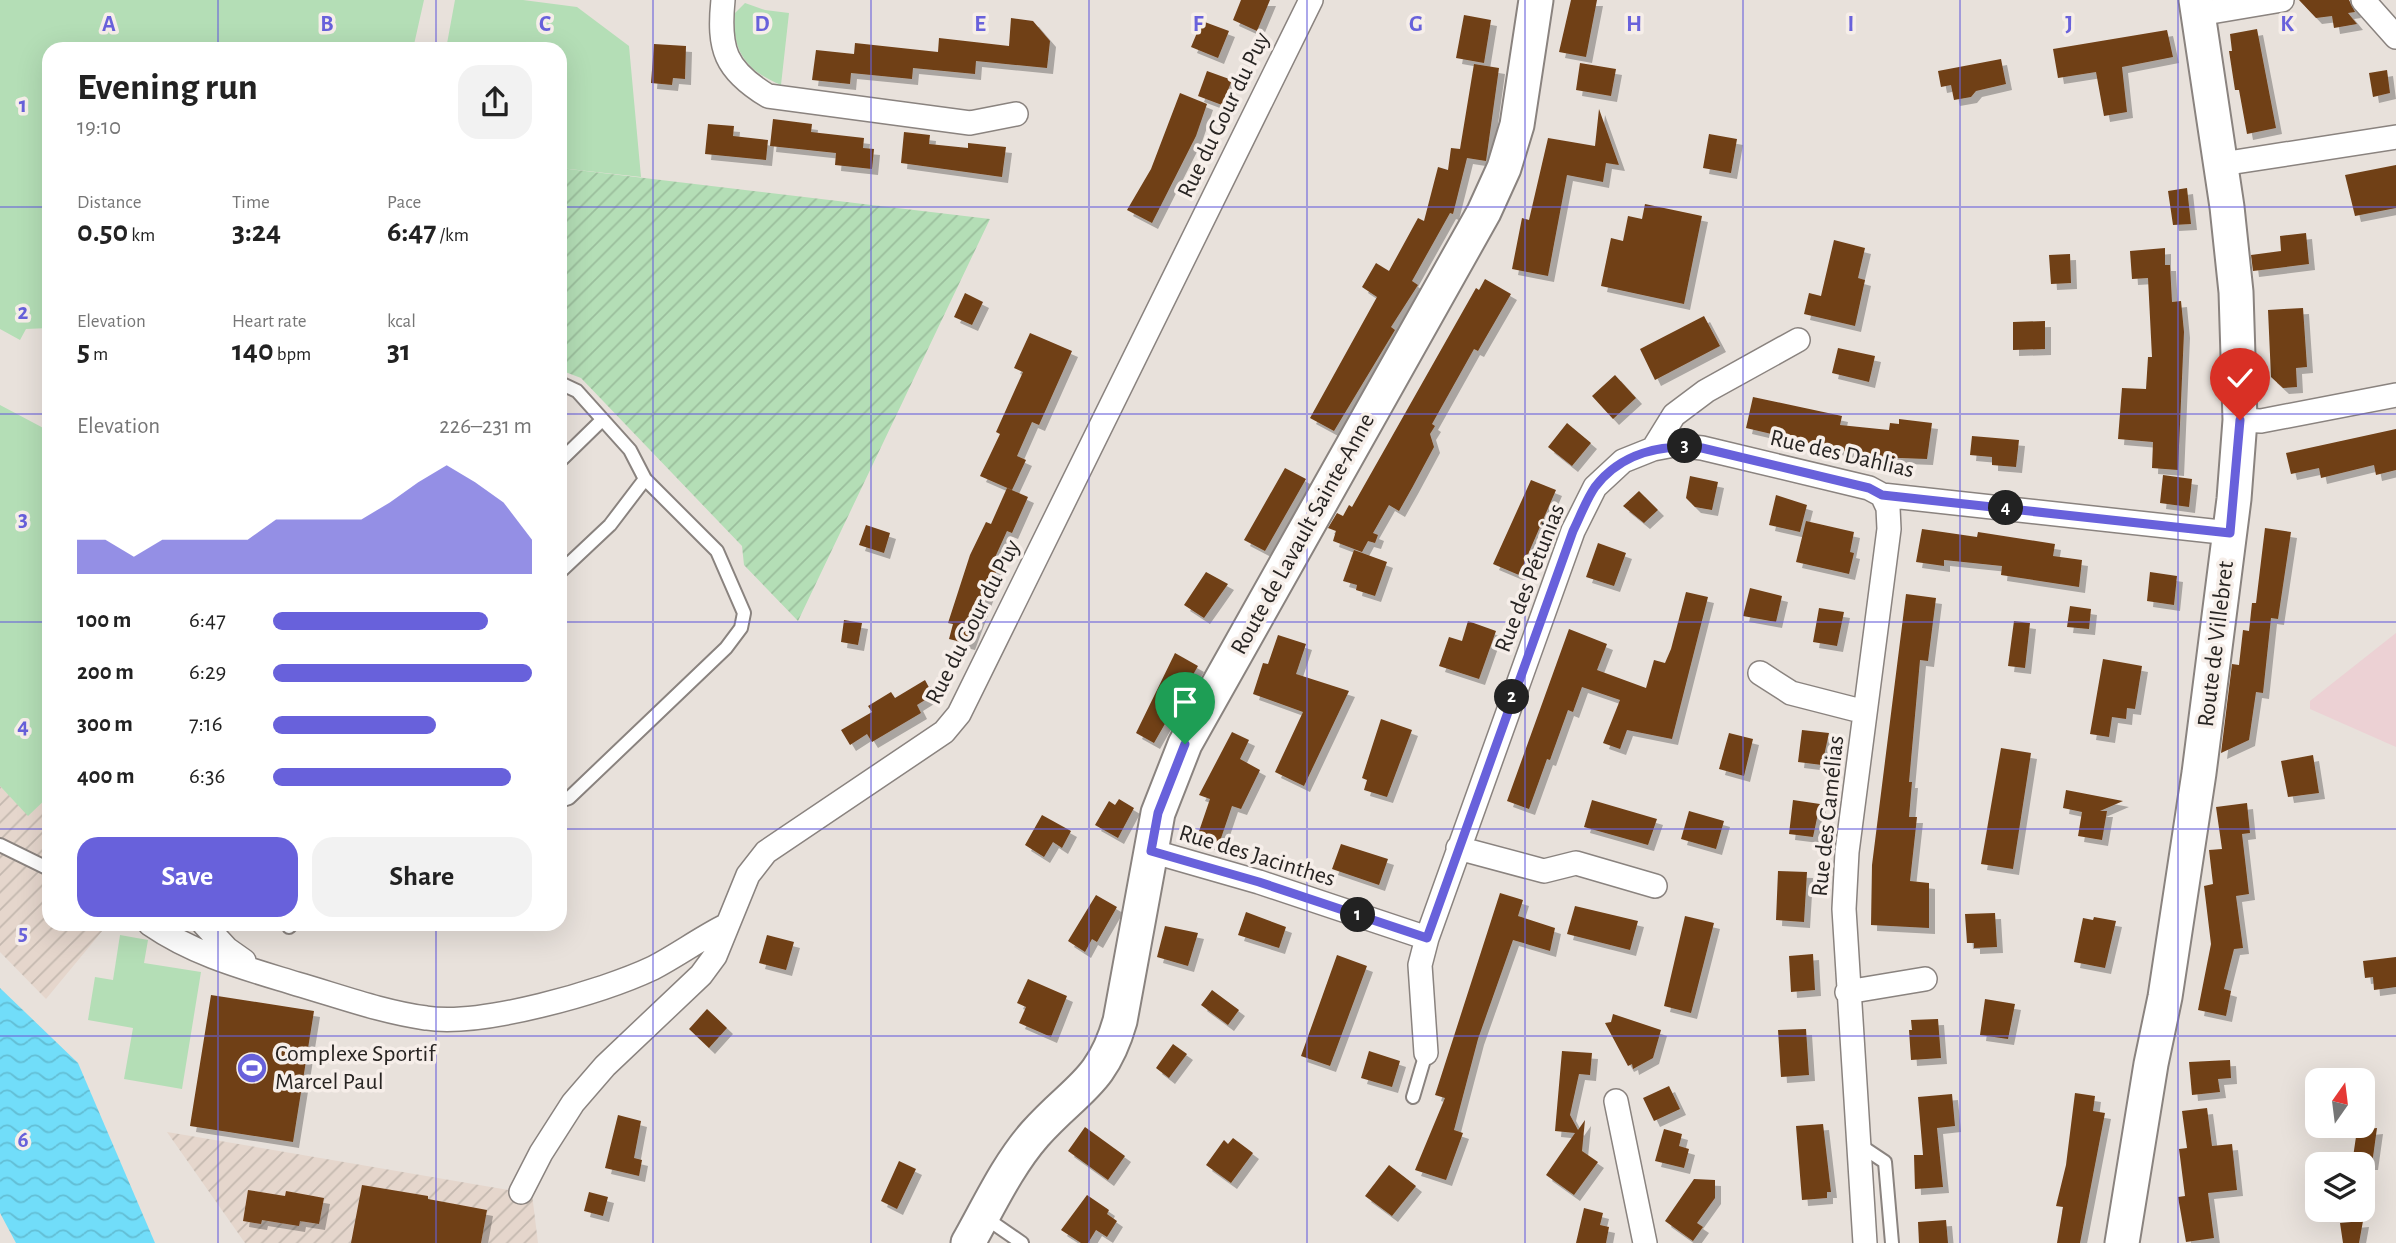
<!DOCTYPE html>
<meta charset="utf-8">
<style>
body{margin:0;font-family:"Alegreya Sans",sans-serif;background:#f2f2f2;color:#222;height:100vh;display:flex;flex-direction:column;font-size:26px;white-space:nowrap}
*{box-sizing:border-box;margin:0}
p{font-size:23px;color:#767676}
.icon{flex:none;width:38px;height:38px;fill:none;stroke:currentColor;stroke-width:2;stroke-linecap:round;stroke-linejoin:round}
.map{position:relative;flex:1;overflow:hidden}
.panel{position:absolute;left:42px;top:42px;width:525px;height:889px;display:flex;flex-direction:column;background:#fff;border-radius:21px;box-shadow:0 7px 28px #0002}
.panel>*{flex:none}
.needle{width:46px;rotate:14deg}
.buttons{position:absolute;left:2305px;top:1068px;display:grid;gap:14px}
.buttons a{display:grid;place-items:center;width:70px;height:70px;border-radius:14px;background:#fff;box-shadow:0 7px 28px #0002;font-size:35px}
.pin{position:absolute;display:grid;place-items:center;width:60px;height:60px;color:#fff;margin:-72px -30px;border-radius:50% 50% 50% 0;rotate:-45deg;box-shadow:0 0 7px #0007}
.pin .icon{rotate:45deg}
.km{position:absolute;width:35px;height:35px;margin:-18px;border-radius:50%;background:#222;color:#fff;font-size:19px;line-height:35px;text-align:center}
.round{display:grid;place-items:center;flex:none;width:74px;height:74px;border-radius:21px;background:#f2f2f2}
.overview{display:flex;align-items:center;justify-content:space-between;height:119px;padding:0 35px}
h1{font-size:38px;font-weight:700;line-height:52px}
.stats{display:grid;grid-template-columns:repeat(3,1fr);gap:10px;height:119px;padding:7px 35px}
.stats div{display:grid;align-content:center}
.stats b{font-size:30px;font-weight:700}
.stats small{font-size:19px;font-weight:400}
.stats p{font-size:19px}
.chart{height:196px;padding:14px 35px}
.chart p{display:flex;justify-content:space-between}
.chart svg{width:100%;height:126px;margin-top:7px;fill:#6861db;opacity:.7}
.cta{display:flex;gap:14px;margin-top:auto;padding:14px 35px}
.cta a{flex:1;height:80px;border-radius:21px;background:#6861db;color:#fff;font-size:28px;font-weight:700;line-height:80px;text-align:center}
.cta a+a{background:#f2f2f2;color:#222}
ul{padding:0 35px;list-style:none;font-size:23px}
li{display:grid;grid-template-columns:112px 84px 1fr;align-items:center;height:52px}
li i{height:18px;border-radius:9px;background:#6861db}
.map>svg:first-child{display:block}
</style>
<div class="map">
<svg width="2396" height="1243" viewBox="0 0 2396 1243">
<defs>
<pattern id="industrial-furrows" width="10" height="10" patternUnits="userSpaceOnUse" patternTransform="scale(1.75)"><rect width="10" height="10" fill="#e5d6cc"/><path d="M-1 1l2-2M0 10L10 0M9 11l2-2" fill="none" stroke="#c4b8af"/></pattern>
<pattern id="garden-furrows" width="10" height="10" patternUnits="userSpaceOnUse" patternTransform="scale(1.75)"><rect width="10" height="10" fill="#b4deb6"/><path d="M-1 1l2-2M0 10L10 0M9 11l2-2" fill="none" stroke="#9bbe9c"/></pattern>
<pattern id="water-waves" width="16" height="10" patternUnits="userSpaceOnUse" patternTransform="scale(1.75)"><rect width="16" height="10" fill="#71ddf9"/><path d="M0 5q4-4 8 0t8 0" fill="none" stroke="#62bed5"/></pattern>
<filter id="shadow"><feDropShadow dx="6" dy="6" stdDeviation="0" flood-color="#0004"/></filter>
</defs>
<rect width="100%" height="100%" fill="#e8e1db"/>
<path fill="url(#industrial-furrows)" d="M0 786 28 815 45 800 49 804V924H108L46 999 0 952Z
M167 1132 532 1194 538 1243H245Z"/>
<path fill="#ecd1d4" d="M2396 633V747L2310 709V701Z"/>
<path fill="#b4deb6" d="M0 0H424L413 49H49V328L26 329 20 340 0 329Z
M455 0H523L577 7 629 46 641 177 560 168V49H446Z
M745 3 765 10 789 13 781 85C747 71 731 51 735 13Z
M0 405 49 431V796L28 816 0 786Z
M120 935 148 940 144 963 201 972 182 1089 124 1079 133 1028 88 1020 95 977 113 980Z"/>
<path fill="url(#garden-furrows)" d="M560 168 990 219 798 621 744 565 742 546 581 378 560 370Z"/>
<path fill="url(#water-waves)" d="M0 988 78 1063 155 1243H16L0 1213Z"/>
<path fill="#6f3f17" filter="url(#shadow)" d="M1241 0H1270L1257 31 1233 20Z
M1571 0H1597L1586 57 1559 52Z
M2299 0H2349L2355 12 2348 13 2357 24 2334 28 2332 16 2316 18Z
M1464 15 1491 20 1484 63 1456 58Z
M1011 18 1033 21 1050 41 1047 68 976 61 975 74 913 68 912 79 851 73 850 84 812 80 816 50 854 54 855 43 938 52 939 38 1009 46Z
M1202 21 1229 31 1218 58 1191 47Z
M2257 29 2276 128 2247 134 2239 90H2235L2229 51H2232L2230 34Z
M2167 30 2173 57 2122 67 2127 112 2104 116 2096 72 2058 78 2053 49Z
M654 44 686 46 685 79 673 78 672 85 651 83Z
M2001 59 2006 84 1976 91 1971 97 1954 100 1951 85 1941 87 1938 71Z
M1580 63 1616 69 1611 96 1576 90Z
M1474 64 1499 68 1486 161 1467 158 1453 214 1450 213 1412 281 1418 285 1391 327 1395 330 1334 431 1310 418 1377 297 1362 287 1376 263 1389 271 1418 218 1424 221 1438 167 1448 170 1451 148 1460 149Z
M2387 70 2390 93 2373 97 2369 73Z
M1207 71 1232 80 1222 105 1198 96Z
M1180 93 1207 104 1196 136 1152 223 1127 210 1151 169Z
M1599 109 1619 165 1606 163 1603 182 1567 175 1548 276 1512 269 1522 218 1529 220 1548 138 1595 146Z
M773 119 812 124 811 132 864 138 863 148 874 149 872 169 835 165 836 153 770 146Z
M708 124 734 126 733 136 768 140 766 160 705 154Z
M904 132 930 135 929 144 968 148V143L1006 147 1002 177 901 163Z
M1709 134 1737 139 1731 173 1703 168Z
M2396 165V208L2355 216 2345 175Z
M2187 188 2191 224 2173 225 2168 191Z
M1645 204 1702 216 1684 304 1601 286 1611 238 1623 241 1628 216 1642 219Z
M2306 233 2309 264 2253 271 2251 255 2281 251 2280 236Z
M1834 240 1865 248 1858 278 1865 280 1855 326 1804 314 1809 293 1821 296Z
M2165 248V265H2170L2172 302 2181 301 2184 332 2178 470 2152 468 2153 442 2118 439 2122 388 2146 389 2148 357H2152L2148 278 2132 279 2130 251Z
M2070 254 2071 283 2051 284 2049 255Z
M1485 279 1511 294 1478 351 1474 349 1432 424 1435 426 1430 434 1434 447 1412 488 1399 511 1389 505 1373 533 1378 535 1375 543 1368 541 1362 552 1333 541 1336 531 1328 528 1337 513 1343 516 1349 505 1352 507 1476 288 1479 290Z
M965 293 983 302 972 325 954 317Z
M2303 308 2307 367 2296 368 2297 387 2283 388 2271 377 2268 310Z
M1704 316 1720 346 1655 380 1640 349Z
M2045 321V349L2013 350V322Z
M1030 333 1072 351 1039 425 1032 422 1017 456 1026 460 1012 490 980 476 1000 434 996 432 1023 372 1014 368Z
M1838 348 1875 356 1869 382 1832 373Z
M1615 375 1636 398 1613 419 1592 396Z
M1753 397 1842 416 1840 425 1889 430 1890 423 1899 424V419L1932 423 1927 459 1874 457V454L1843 451 1746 428Z
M1567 423 1591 443 1572 466 1548 447Z
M2396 429V470L2376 475 2374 465 2321 478 2319 468 2291 474 2286 453Z
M1972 436 2019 440 2016 467 1992 465V457L1970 455Z
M1285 468 1306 479 1265 551 1244 540Z
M2163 475 2192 479 2189 507 2160 503Z
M1690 476 1718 482 1712 510 1695 507 1686 498Z
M1531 480 1556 490 1519 575 1493 564Z
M1007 488 1028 497 1012 533 1007 531 992 564 998 566 969 644 949 639 953 624 948 623 970 555 986 522 991 524Z
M1639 491 1658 510 1644 523 1623 506Z
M1776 495 1807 505 1800 532 1769 525Z
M1806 521 1854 532 1850 552 1854 553 1849 574 1796 562Z
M866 525 890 533 884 553 859 545Z
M2265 528 2291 532 2278 619 2271 618 2263 693 2256 692 2249 740 2221 753 2232 664 2239 665 2243 630 2249 631 2252 603H2256Z
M1922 529 1977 537 1978 532 2055 544 2053 556 2082 560 2079 587 2001 575 2002 566 1944 560V566L1916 562Z
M1598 543 1626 553 1614 586 1586 577Z
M1354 550 1387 562 1375 596 1356 590 1357 585 1343 581Z
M1206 572 1228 584 1204 618 1184 605Z
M2150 572 2177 576 2174 605 2147 601Z
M1750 588 1782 596 1776 622 1743 616Z
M1686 592 1708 597 1672 739 1627 730 1620 749 1603 743 1620 700 1582 687 1573 712 1568 710 1550 760 1547 759 1529 809 1507 801 1569 629 1607 644 1597 670 1646 688 1654 660 1665 663 1671 649Z
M1906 594 1936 598 1928 661 1920 660 1909 782H1912L1909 817H1917L1910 881 1929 883V928L1871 925 1872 865Z
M2070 606 2091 609 2089 629 2067 627Z
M1819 608 1844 612 1837 646 1813 642Z
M844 620 862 623 858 645 841 642Z
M1468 621 1496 631 1479 679 1439 666 1449 637 1462 641Z
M2014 621 2030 623 2025 668 2008 666Z
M1278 635 1306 644 1296 674 1349 691 1304 786 1275 772 1303 712 1253 694 1263 663 1268 664Z
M1175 653 1198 666 1154 743 1136 733Z
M2103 659 2142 666 2135 709 2127 708 2126 719 2112 717 2109 737 2090 734Z
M925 680 933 695 917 705 921 713 872 742 867 734 850 745 841 730 872 712 868 706 891 692 895 698Z
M1381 719 1412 730 1387 797 1364 790 1367 780 1362 778Z
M1802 730 1829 733 1822 765 1798 762Z
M1232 732 1249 740 1240 759 1260 770 1241 809 1232 806 1218 847 1196 840 1210 799 1199 795Z
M1729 733 1753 739 1744 776 1719 769Z
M2001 748 2031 753 2013 869 1981 864Z
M2313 755 2319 793 2288 797 2281 761Z
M2066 790 2123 801 2100 811H2107L2102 840 2078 836 2082 812 2063 808Z
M1119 799 1134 808 1118 838 1095 825 1109 801 1115 805Z
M1592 800 1657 819 1648 845 1584 827Z
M1793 800 1820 804 1813 837 1789 834Z
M2247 803 2250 833 2242 834 2249 894 2236 896 2243 948 2234 949 2224 989 2231 991 2226 1016 2198 1010 2211 944 2204 886 2213 884 2209 850 2222 849 2216 807Z
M1689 811 1724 821 1716 849 1681 839Z
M1042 815 1071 831 1062 848 1053 842 1044 857 1025 845Z
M1341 844 1388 859 1379 885 1332 869Z
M1778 871 1807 872 1804 922 1776 920Z
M1500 893 1523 900 1518 916 1555 928 1550 951 1513 940 1478 1039 1454 1130 1463 1133 1446 1180 1415 1170 1445 1098 1435 1095Z
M1096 895 1117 907 1097 942 1092 939 1085 952 1068 941Z
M1575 906 1638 921 1630 950 1567 934Z
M1246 912 1286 927 1279 948 1238 935Z
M1995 913 1997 947 1974 948V943H1967L1965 914Z
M1685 916 1714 923 1691 1013 1664 1006Z
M2094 917 2116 921 2105 968 2074 962 2083 918 2093 920Z
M1165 926 1198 933 1188 966 1157 957Z
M767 935 794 942 786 970 759 963Z
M1813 954 1815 990 1791 992 1789 956Z
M1337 955 1367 966 1330 1066 1301 1056Z
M2396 957V987L2374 990 2373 977 2365 978 2363 961Z
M1028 979 1067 996 1051 1037 1019 1023 1026 1007 1017 1003Z
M1212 990 1239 1010 1228 1025 1201 1005Z
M211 995 314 1011 293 1142 190 1126Z
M1985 999 2015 1004 2008 1039 1980 1035Z
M707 1009 727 1028 709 1048 689 1029Z
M1613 1014 1661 1030 1653 1058 1633 1069 1632 1064 1628 1066 1605 1023 1611 1022Z
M1938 1019 1941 1058 1911 1060 1909 1030H1912L1911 1020Z
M1806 1029 1809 1075 1781 1077 1778 1030Z
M1173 1044 1187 1054 1169 1078 1156 1068Z
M1369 1051 1400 1061 1392 1087 1361 1078Z
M1562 1051 1592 1053 1590 1075 1579 1074 1570 1115 1578 1130 1585 1120 1582 1151 1598 1162 1574 1195 1546 1175 1575 1133 1555 1131Z
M2230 1060 2231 1078 2218 1079 2220 1092 2192 1095 2189 1062Z
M1669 1086 1680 1109 1654 1121 1643 1098Z
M2075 1093 2095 1096 2093 1111 2105 1113 2080 1243H2057L2063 1207 2056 1206 2066 1165Z
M1952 1094 1955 1126 1937 1128 1943 1187 1915 1189 1914 1155H1923L1918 1097Z
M2207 1108 2212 1146 2232 1144 2237 1190 2208 1193 2214 1238 2186 1242 2178 1197 2185 1196 2179 1149 2187 1148 2182 1111Z
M618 1115 641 1121 634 1158 642 1160 639 1176 605 1168Z
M1823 1124 1831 1192H1827V1198L1802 1200 1796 1126Z
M1085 1127 1125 1156 1108 1180 1068 1151Z
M2377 1128 2372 1164H2352L2357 1130Z
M1664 1129 1682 1134 1679 1146 1689 1149 1684 1168 1655 1161Z
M1233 1138 1253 1153 1231 1183 1206 1165 1224 1140 1228 1144Z
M899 1161 916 1169 897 1209 881 1201Z
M1389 1165 1416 1186 1392 1216 1365 1196Z
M1694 1179 1715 1180V1198L1697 1223 1703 1227 1693 1241 1665 1221Z
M362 1185 428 1196V1199L487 1210 481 1243H351Z
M248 1190 285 1196 286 1191 324 1198 319 1224 300 1221 299 1226 262 1220 261 1224 243 1221Z
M589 1192 608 1197 603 1216 584 1211Z
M1087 1195 1109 1210 1107 1214 1117 1221 1107 1237 1096 1230 1088 1243H1081L1061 1230Z
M1584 1208 1603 1213 1600 1225 1609 1227 1606 1243H1576Z
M1946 1220 1948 1243H1919L1918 1222Z
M2363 1221 2359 1243H2343L2340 1223Z"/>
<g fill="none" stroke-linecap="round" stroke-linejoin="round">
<g stroke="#8a837f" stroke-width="16">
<path id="lane" d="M560 383 577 391 630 450 645 479 717 551 744 613 741 628 726 648 569 798 560 801
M560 461 602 420
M560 572 610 525 645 479
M0 845 49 869
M289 927 292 924
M1413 1097 1426 1053
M1858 1144 1885 1162 1892 1243
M983 1216 1022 1243"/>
</g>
<g stroke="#8a837f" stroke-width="26">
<path id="street" d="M723 0C718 49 725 70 768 96L970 123 1016 114
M2363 0 2396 37
M2199 14 2282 0
M2222 164 2396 137
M2240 420 2261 421 2396 395
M1653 449 1674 445 1702 448 1869 488 1882 495 2230 533
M1760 673 1791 693 1865 712
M1458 848 1544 871 1576 863 1655 886
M1151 851 1259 882 1427 938
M150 924C195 955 245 968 297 984 339 996 382 1012 426 1018 481 1027 602 992 653 968 678 955 701 938 727 925
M204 924 227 949 244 961
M1847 992 1925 979
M1426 1053 1420 965 1427 938 1573 531 1595 487 1623 461 1653 449 1674 415 1706 391 1798 340
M1616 1101 1645 1243
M521 1192 541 1153 573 1103 605 1066 701 975 715 956 748 875 766 852 944 732 959 714 1311 0
M1865 1243 1844 909 1847 852 1889 529 1888 508 1882 495"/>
</g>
<g stroke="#8a837f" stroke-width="37">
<path id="secondary" d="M968 1243C989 1206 1007 1166 1035 1134 1075 1089 1102 1084 1120 1021L1158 813 1185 744 1484 212 1504 168 1517 125 1536 0
M2122 1243 2151 1064 2165 997 2199 773 2234 499 2240 420 2236 292 2227 207 2196 0"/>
</g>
<use href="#lane" stroke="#fff" stroke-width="12"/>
<use href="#street" stroke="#fff" stroke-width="23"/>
<use href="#secondary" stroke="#fff" stroke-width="33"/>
</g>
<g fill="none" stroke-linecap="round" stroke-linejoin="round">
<g stroke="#fff" stroke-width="14">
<path id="route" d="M1185 744 1158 813 1151 851 1259 882 1427 938 1573 531C1580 517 1586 500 1595 487 1621 453 1661 444 1702 448L1869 488 1882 495 2230 533 2240 420"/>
</g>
<use href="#route" stroke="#6861db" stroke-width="9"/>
</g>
<path fill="none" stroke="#6861db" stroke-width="2" stroke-opacity="0.55" d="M218 0V49M436 0V49M653 0V1243M871 0V1243M1089 0V1243M1307 0V1243M1525 0V1243M1743 0V1243M1960 0V1243M2178 0V1243M0 207H49M560 207H2396M0 414H49M560 414H2396M0 622H49M560 622H2396M0 829H49M560 829H2396M218 924V1243M436 924V1243M0 1036H2396"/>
<defs>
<g id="stadium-disc" transform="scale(1.575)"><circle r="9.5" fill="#6861db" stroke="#f6eee9"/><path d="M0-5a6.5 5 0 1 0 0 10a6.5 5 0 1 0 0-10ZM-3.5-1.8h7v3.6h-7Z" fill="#fff"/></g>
</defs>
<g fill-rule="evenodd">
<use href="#stadium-disc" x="252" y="1068"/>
</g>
<g text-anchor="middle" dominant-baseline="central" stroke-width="7" stroke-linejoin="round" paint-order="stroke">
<g font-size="24" fill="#272422" stroke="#f6eee9">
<text transform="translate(1224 115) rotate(-64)">Rue du Gour du Puy</text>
<text transform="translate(1842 454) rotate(13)">Rue des Dahlias</text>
<text transform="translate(1303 534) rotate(-61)">Route de Lavault Sainte-Anne</text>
<text transform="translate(1530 578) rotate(-69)">Rue des Pétunias</text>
<text transform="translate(973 622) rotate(-63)">Rue du Gour du Puy</text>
<text transform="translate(2216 644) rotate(-83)">Route de Villebret</text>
<text transform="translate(1828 816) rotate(-84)">Rue des Camélias</text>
<text transform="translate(1257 856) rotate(17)">Rue des Jacinthes</text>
</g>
<g font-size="24" fill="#272422" stroke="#f6eee9" text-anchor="start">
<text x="275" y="1054">Complexe Sportif<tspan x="275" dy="28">Marcel Paul</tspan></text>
</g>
</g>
<g font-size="23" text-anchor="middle" font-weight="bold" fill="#6861db" stroke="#f6eee9" stroke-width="7" stroke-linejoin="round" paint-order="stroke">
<text x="109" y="31">A</text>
<text x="327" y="31">B</text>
<text x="545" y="31">C</text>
<text x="762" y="31">D</text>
<text x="980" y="31">E</text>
<text x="1198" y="31">F</text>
<text x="1416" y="31">G</text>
<text x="1634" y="31">H</text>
<text x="1851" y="31">I</text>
<text x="2069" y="31">J</text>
<text x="2287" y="31">K</text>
<text x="23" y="112">1</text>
<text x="23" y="319">2</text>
<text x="23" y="526">3</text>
<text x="23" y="733">4</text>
<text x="23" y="940">5</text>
<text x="23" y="1147">6</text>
</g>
</svg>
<div class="buttons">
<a><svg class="needle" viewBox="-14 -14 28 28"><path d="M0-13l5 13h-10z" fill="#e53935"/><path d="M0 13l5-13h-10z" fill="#767676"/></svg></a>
<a><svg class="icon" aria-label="layers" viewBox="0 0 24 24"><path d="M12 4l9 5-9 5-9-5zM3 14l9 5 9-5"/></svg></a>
</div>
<div class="pin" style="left:1185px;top:744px;background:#1e9e55"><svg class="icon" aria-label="arrive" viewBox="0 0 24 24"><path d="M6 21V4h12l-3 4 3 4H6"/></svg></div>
<div class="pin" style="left:2240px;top:420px;background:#d93025"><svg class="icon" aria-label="check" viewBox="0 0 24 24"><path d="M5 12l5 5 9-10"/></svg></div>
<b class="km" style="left:1358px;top:915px">1</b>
<b class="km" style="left:1512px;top:697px">2</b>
<b class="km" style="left:1685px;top:446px">3</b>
<b class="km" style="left:2006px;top:508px">4</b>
<section class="panel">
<div class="overview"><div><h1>Evening run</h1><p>19:10</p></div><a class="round"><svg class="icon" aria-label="share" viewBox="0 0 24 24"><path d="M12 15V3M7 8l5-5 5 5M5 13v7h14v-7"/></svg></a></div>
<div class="stats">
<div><p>Distance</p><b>0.50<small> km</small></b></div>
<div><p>Time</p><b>3:24</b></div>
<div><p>Pace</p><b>6:47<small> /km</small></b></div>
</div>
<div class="stats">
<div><p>Elevation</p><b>5<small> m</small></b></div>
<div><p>Heart rate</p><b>140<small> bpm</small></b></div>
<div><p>kcal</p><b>31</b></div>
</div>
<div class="chart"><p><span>Elevation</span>226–231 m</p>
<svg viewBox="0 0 160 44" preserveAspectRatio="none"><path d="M0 44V32L10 32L20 38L30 32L40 32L50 32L60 32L70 25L80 25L90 25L100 25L110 19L120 12L130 6L140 12L150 19L160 32V44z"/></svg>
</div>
<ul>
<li><b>100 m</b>6:47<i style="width:83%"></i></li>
<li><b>200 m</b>6:29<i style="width:100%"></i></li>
<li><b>300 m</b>7:16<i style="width:63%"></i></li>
<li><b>400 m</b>6:36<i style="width:92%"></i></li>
</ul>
<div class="cta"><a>Save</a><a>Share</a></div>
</section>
</div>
